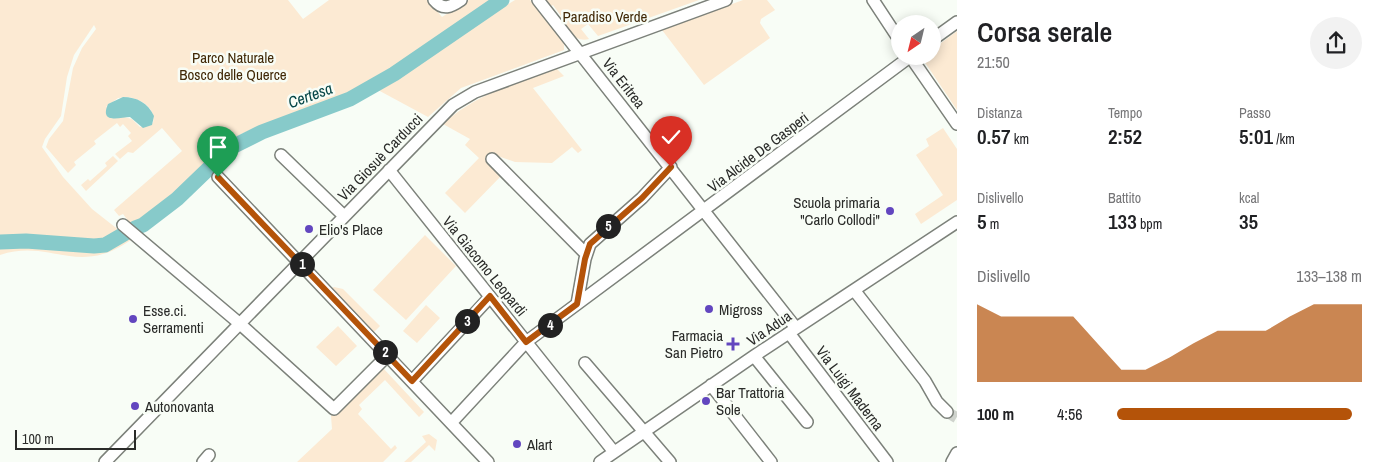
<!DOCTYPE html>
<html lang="it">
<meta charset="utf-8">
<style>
body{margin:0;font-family:"Archivo Narrow",sans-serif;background:#f2f2f2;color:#202124;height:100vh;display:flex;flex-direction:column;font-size:19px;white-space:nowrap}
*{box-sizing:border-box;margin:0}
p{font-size:16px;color:#757577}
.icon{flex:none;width:28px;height:28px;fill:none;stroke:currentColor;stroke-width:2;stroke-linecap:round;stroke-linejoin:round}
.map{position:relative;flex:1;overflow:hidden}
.side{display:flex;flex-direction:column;background:#fff;width:425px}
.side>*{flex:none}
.needle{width:32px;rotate:215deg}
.controls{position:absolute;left:891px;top:15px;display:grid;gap:10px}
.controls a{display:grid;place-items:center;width:50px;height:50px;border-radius:50%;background:#fff;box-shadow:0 2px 12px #0003;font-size:25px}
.scale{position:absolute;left:15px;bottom:12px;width:121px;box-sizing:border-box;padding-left:5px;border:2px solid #2a2b29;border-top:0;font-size:14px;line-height:18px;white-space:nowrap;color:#2a2b29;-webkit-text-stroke:4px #f8fdf6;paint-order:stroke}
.pin{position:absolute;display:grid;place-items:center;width:42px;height:42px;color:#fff;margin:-51px -21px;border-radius:50% 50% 50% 0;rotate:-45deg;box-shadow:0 0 5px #0007}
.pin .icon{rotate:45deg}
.km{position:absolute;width:25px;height:25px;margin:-12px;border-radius:50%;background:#222;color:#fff;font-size:14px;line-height:25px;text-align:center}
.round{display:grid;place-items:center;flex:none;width:52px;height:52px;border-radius:26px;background:#f2f2f2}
.overview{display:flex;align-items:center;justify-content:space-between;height:85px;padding:0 20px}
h1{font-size:28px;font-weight:600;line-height:38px}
.metrics{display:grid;grid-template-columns:repeat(3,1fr);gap:8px;height:85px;padding:5px 20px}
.metrics div{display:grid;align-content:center}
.metrics b{font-size:21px;font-weight:600}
.metrics small{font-size:14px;font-weight:400}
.metrics p{font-size:14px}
.chart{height:140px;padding:10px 20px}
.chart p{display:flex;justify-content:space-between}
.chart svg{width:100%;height:90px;margin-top:5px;fill:#b45309;opacity:.7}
ul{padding:0 20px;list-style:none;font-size:16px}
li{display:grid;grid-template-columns:80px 60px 1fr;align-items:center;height:38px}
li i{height:12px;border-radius:6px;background:#b45309}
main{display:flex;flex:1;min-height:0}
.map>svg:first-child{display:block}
</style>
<main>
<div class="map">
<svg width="957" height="462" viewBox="0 0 957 462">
<rect width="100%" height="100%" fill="#f8fdf6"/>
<path fill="#fcead3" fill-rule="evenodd" d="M0 0H288L303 19 329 0H428L442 17 469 0H494L367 86C351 94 335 103 317 108 285 119 248 125 221 147L159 208 132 226 123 214 119 216 114 210 182 151 162 128 133 153 128 152 120 159 115 154 132 141 128 136 131 133 123 124 120 127 117 123 94 141 96 144 74 162 76 165 68 173 46 147 49 139 63 121 73 68 82 48 96 29 94 25 74 55 67 77 61 116 45 139 42 147 63 177 92 209 120 231C85 253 39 234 0 238ZM128 97C141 99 156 108 153 123L140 127 132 119 124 117 106 107 118 98Z
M515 0H530L564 42V50L461 88 428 117 378 90 454 37Z
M545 0H699L598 36 588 24 581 29 589 39C575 43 567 29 559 19L561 16 553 5 550 7Z
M743 0H767L775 10 761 19 760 23 770 38 704 85 662 30Z
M957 31V110L924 61 925 56H932L933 49Z
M557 69 564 76 533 88 582 150 578 153 572 147 552 163 515 162 492 154 503 174 465 213 445 193 479 158 465 145 470 139 443 124C475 94 516 83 557 69Z
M943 128 957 149V200L921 224 915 214 943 195 916 155 929 146 926 139Z
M113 156 118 161 86 191 81 185 88 179 90 181 107 166 105 163Z
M425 235 456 266 406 320 373 290Z
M128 237 131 240C76 278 52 238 0 255V247L7 245 99 250 111 247Z
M334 287 343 289 380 326 374 332 332 288Z
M426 305 440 318 417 343 403 331Z
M338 326 357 346 336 366 316 347Z
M383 368 424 412 419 417 385 380 359 405 362 409 358 414 391 449 395 445 397 448 383 462H297L332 429 331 416Z
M429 434 437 440 435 451 429 445 411 462H404L426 442 422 436Z"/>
<path fill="#87caca" d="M123 97C137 97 148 103 154 116L152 125 143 128 130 117C121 117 99 125 108 104Z"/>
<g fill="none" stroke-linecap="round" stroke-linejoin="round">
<path stroke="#87caca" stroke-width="15" d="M135 228 143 225 177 199 230 148 262 132 350 99 394 74 502 0
M0 242 26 241 94 246 105 245 124 234"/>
<path stroke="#cfd3cd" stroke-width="11" stroke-dasharray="11 5.5" stroke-linecap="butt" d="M947 412 957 418"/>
<g stroke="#7c817a" stroke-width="14">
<path id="minor" d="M434 0C443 11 451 7 461 0
M538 0 796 328
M873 0 900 41
M932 40 957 22
M910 56 957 124
M281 155 344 216
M492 159 586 254
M389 170 614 452
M218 177 488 462
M123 225 239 323 334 409 388 355
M854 290 925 381 937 402 947 412
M577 304 585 259 590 244 642 198 671 167
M789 333 887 462
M754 356 807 422
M585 363 670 462
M412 381 490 297
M711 385 771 462
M451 423 526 342 911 56
M105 462 453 105 475 92 726 0
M203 462 209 455
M600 462 754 356 957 222
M952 462 957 453"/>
</g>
<use href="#minor" stroke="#fff" stroke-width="11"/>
</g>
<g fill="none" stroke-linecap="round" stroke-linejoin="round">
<g stroke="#fff" stroke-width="10">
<path id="route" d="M218 177 412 381 490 296 526 342 577 304 585 259 590 244 642 198 671 167"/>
</g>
<use href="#route" stroke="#b45309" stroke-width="6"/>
</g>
<g fill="#6246bf" stroke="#f8fdf6" stroke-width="2">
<circle cx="890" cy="211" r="5"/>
<circle cx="309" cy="229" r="5"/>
<circle cx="709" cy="309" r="5"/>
<circle cx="133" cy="319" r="5"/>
<path d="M730.5 336.5h5v5h5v5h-5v5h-5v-5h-5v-5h5z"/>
<circle cx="706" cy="401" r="5"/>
<circle cx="135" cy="406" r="5"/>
<circle cx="517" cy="444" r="5"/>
</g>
<g text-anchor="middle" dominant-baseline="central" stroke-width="5" stroke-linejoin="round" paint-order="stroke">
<g font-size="15" fill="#402806" stroke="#f8fdf6">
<text x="605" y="16">Paradiso Verde</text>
<text x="233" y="57">Parco Naturale<tspan x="233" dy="17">Bosco delle Querce</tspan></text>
</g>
<g font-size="15" fill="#2a2b29" stroke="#f8fdf6">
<text transform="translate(624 83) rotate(52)">Via Eritrea</text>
<text transform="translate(758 152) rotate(-37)">Via Alcide De Gasperi</text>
<text transform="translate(380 157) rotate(-46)">Via Giosuè Carducci</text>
<text transform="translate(485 266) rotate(51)">Via Giacomo Leopardi</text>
<text transform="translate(769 328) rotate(-34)">Via Adua</text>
<text transform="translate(850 388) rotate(53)">Via Luigi Maderna</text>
</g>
<g font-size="15" fill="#2a2b29" stroke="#f8fdf6" text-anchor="start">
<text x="880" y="202" text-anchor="end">Scuola primaria<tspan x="880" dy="17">"Carlo Collodi"</tspan></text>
<text x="319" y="229">Elio's Place</text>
<text x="719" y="309">Migross</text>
<text x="143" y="310">Esse.ci.<tspan x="143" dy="17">Serramenti</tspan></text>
<text x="723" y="335" text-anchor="end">Farmacia<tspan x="723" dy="17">San Pietro</tspan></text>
<text x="716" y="392">Bar Trattoria<tspan x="716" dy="17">Sole</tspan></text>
<text x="145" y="406">Autonovanta</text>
<text x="527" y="444">Alart</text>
</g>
<g font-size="16" font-style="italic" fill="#064647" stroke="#f8fdf6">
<text transform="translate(310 95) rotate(-20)">Certesa</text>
</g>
</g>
</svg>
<div class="controls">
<a><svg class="needle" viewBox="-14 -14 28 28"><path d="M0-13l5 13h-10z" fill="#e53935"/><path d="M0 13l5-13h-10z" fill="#757577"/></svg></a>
</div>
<div class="scale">100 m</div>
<div class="pin" style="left:218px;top:177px;background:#1e9e55"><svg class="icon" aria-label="arrive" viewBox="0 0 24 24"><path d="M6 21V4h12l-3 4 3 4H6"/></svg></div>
<div class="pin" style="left:671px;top:167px;background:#d93025"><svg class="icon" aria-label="check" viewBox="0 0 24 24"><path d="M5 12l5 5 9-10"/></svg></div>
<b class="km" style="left:302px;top:264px">1</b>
<b class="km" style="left:385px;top:352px">2</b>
<b class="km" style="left:467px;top:321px">3</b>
<b class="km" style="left:550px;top:325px">4</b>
<b class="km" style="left:608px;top:226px">5</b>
</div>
<section class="side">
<div class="overview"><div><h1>Corsa serale</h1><p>21:50</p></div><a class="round"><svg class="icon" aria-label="share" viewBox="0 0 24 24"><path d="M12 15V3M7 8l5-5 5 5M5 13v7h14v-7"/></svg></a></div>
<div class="metrics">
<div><p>Distanza</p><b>0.57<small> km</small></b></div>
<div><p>Tempo</p><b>2:52</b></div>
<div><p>Passo</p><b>5:01<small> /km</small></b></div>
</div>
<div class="metrics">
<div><p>Dislivello</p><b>5<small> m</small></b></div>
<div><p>Battito</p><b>133<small> bpm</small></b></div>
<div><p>kcal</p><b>35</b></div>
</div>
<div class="chart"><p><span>Dislivello</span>133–138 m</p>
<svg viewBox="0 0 160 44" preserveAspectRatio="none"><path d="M0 44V6L10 12L20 12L30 12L40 12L50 25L60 38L70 38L80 32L90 25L100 19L110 19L120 19L130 12L140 6L150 6L160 6V44z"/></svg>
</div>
<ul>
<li><b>100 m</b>4:56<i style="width:96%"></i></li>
</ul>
</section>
</main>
